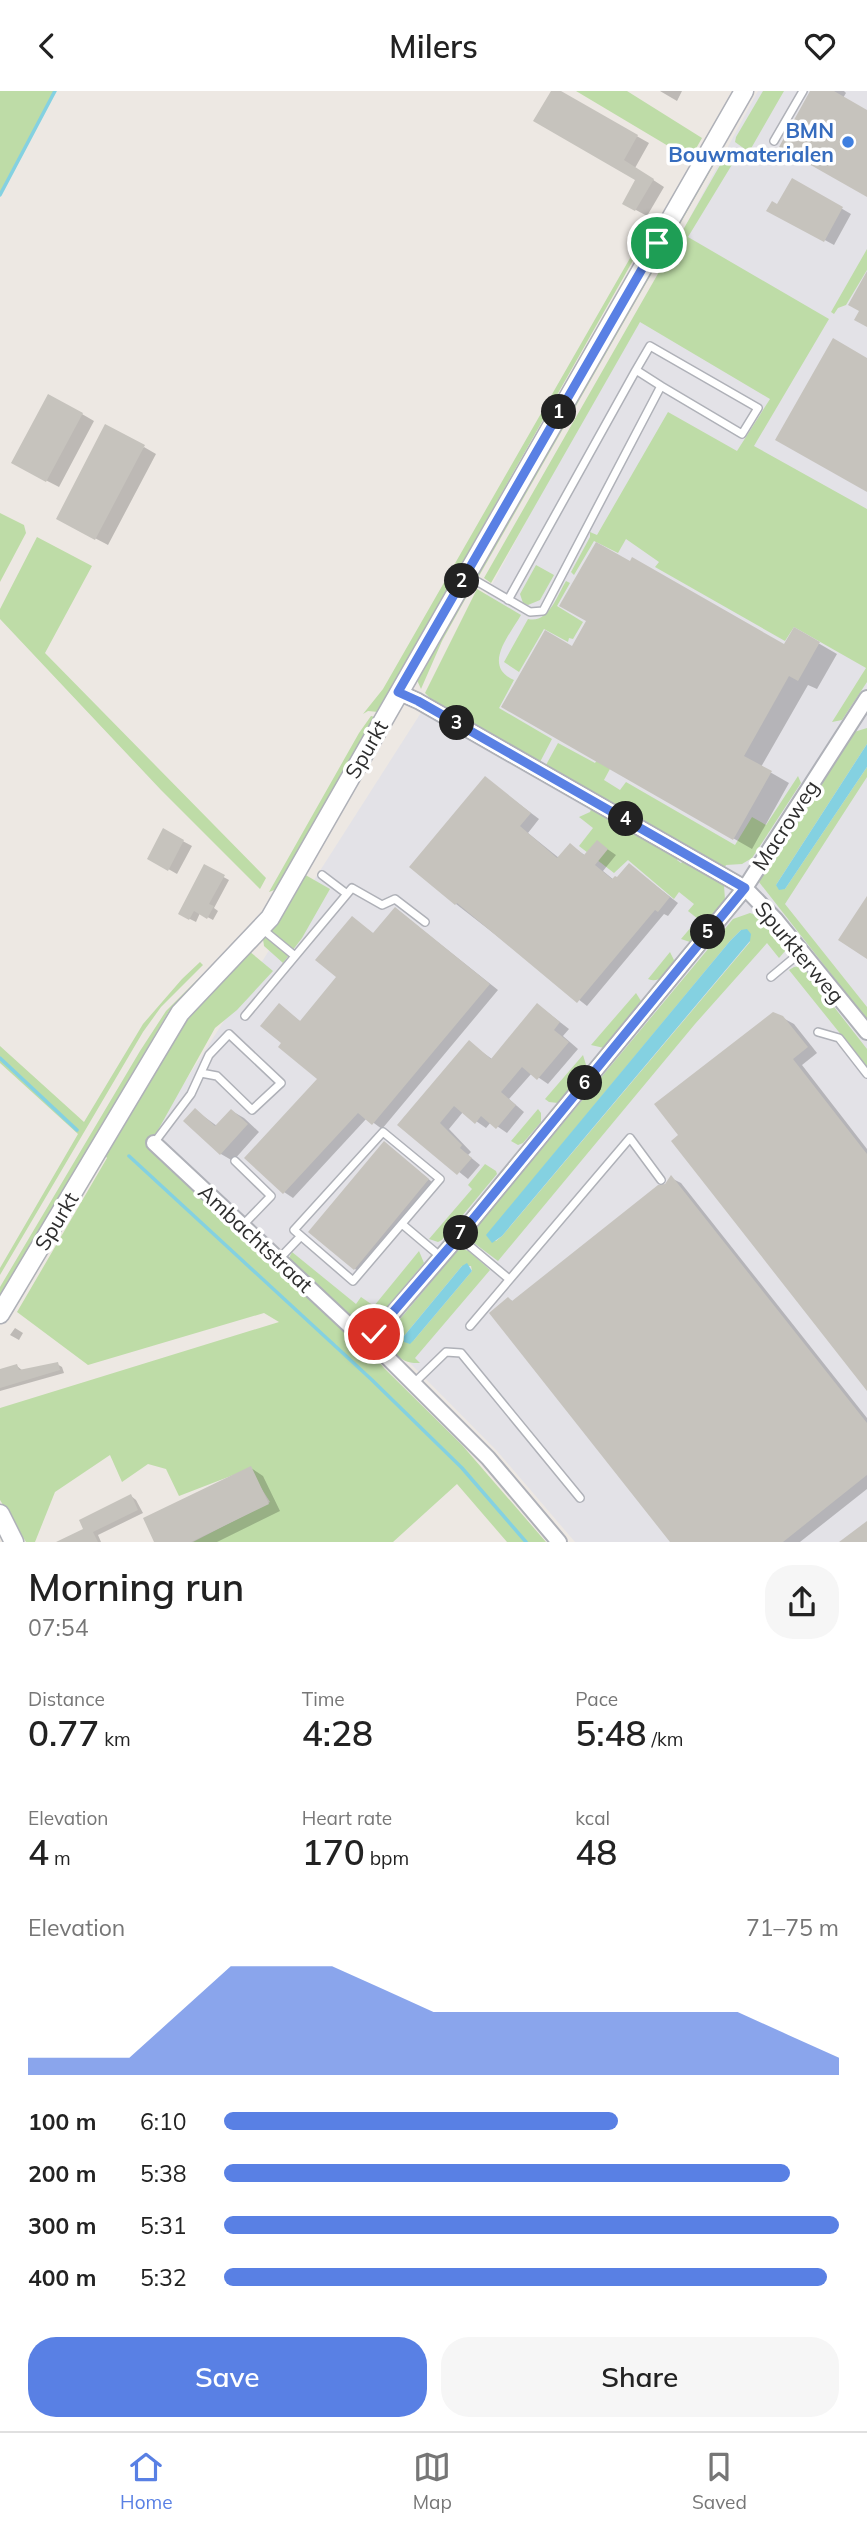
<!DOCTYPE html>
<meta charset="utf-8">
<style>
body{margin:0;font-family:Mulish,sans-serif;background:#f6f6f6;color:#222;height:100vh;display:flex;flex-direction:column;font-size:26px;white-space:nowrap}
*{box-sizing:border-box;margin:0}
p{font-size:23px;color:#767676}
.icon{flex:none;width:38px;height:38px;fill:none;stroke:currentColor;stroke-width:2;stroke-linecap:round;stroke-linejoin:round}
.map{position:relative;height:1451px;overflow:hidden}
.side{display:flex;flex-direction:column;background:#fff;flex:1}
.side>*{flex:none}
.pin{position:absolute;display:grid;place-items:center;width:60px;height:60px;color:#fff;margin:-30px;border:4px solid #fff;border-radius:50%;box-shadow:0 2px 7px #0007}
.km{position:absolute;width:35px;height:35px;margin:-18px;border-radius:50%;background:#222;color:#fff;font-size:19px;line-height:35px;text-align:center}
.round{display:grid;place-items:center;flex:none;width:74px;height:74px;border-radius:28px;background:#f6f6f6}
.head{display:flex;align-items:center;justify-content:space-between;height:119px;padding:0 28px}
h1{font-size:38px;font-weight:600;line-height:52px}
.stats{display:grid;grid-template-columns:repeat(3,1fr);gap:10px;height:119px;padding:7px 28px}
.stats div{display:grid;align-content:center}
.stats b{font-size:35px;font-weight:600}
.stats small{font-size:19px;font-weight:400}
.stats p{font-size:19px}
.chart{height:196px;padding:14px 28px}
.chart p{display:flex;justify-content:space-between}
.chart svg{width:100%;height:126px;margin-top:7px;fill:#5980e4;opacity:.7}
.button{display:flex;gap:14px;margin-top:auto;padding:14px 28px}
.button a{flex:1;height:80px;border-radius:28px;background:#5980e4;color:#fff;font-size:28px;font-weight:600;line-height:80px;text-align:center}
.button a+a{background:#f6f6f6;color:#222}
ul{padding:0 28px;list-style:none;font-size:23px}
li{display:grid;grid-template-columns:112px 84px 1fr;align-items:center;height:52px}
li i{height:18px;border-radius:9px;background:#5980e4}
header{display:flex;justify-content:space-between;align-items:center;height:91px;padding:0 28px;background:#fff;font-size:32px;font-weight:600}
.dock{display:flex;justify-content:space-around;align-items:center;height:98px;border-top:2px solid #e0e0e0;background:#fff;font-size:19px;color:#767676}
.dock a{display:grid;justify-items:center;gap:4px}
.dock .current{color:#5980e4}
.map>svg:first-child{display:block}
</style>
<header><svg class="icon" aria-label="back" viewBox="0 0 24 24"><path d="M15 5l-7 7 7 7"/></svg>Milers<svg class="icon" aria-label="heart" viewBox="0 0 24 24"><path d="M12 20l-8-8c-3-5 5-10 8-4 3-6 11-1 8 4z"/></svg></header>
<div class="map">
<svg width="867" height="1451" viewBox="0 0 867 1451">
<rect width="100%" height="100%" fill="#ede8e3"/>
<path fill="#e3e2e7" d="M758 0H867V1451H575L497 1360 402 1264 151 1044 431 606 427 601 487 503Z"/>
<path fill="#bedca7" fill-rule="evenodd" d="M0 0H54L0 102Z
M576 0H627L702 47 690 68Z
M763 0H784L749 61 735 51 736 46Z
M716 59 721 61 479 485 475 479Z
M727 62 732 66 733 72 688 146 829 228 754 355 867 418V591L842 629 832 631 866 577 794 536 785 550 655 476 659 471 626 448 618 462 594 450 574 484 571 481 590 446V441L597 444 668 321 737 360 770 308 640 231 491 492 484 487Z
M641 148 644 150 378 621 368 620 363 623 383 598Z
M867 158V179L846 214 838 217 834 223 831 221Z
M0 422 24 434 26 442 0 491Z
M37 446 92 475 45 562 266 787 260 798 161 699 0 528V518Z
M536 474 554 484 540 509 528 514 523 512 520 503Z
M566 490 570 492 557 515 583 531 573 548 569 547 568 551 544 538 519 581 504 571 528 528C548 533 557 505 566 490Z
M470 495 472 496 442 550 421 598 417 589V580Z
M477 498 521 524C509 545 482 575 514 589L499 617 552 648 540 671 431 608 425 602Z
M371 625 375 626 277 798 269 801 359 642Z
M867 637V653L776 794 785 798 867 676V686L785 813 867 916V929L759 791 761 782 771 772 854 641Z
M558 652 595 672 606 655 618 663 604 689 620 699 626 691 735 754 752 726 766 734 798 685 801 692 752 767 742 773 726 774 725 776 546 674Z
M592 716 679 765 677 769 681 772 684 769 724 794 725 809 695 848 690 851 681 848 698 828 688 820 694 813 679 801 674 808 628 769 614 782 579 755 593 737 579 726 590 721Z
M302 782 330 798 302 847 283 872 264 855 263 848Z
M750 822 756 824 786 859 779 867 767 852 695 933 498 1170 474 1152 471 1146 474 1139 733 828ZM741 839 750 851 502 1145 496 1150 487 1144 730 850Z
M249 860 273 880 237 919 215 937 148 1057 349 1243 369 1251 375 1266 384 1277 462 1354 546 1451H507L457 1393 393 1451H193L270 1411 249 1378 179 1405 166 1378 148 1373 122 1391 110 1364 55 1401 35 1451H26L0 1409V1317L279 1231 264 1222 88 1274 17 1221 107 1067 103 1061 191 917Z
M670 861 675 871C667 881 661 893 648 888Z
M200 871 203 874 161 916 143 941 0 1184V1177L78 1043 0 972V955L84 1031 143 933 182 888Z
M802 875 867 958V976L789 879 794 876Z
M205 881 169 920 0 1209V1196L140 960 166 920Z
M636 902 641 910 604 957 591 954Z
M583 964 587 977 558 1012 549 1011 545 1008Z
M538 1018 541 1022V1031L523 1052 518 1054 511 1050Z
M485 1073 496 1080 497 1083 442 1149 438 1151 429 1148 472 1098 468 1094Z
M462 1158 469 1160 490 1179 415 1267 420 1272C398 1273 391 1260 390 1240L457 1160ZM462 1175H471L472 1180 414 1249 405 1251 404 1245Z
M419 1160 424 1172 377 1228 376 1227 368 1232 355 1231 289 1167 292 1161 356 1213 361 1206 374 1215Z"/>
<path fill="#84d1e1" d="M867 653V676L785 798 779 799 776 794Z
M747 838 751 843 750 850 502 1145 492 1152 486 1144 730 850 741 839Z
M467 1172 472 1180 414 1249 410 1253 404 1251V1245L462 1175Z"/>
<path fill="#0003" d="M553 0H557L649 52 635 77 664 96 647 125 625 113 637 88Z
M660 0H682L677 10Z
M812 0H844L846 2 843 7 867 21V104Z
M793 89 851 123 834 154 769 119 778 115Z
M82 323 94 330 59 396 26 379Z
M144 356 156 363 108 454 70 434Z
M794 538 837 563 817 598 808 594 761 676 789 692 752 758 504 616 572 557 785 555Z
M485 687 539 728 528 742 559 767 570 754 586 765 597 751 616 764 603 780 614 789 618 788 629 774 678 812 668 825 664 823 587 915 456 813Z
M164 740 192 755 177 783 149 767Z
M205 776 229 789 214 817 218 820 213 829 200 822 196 831 180 823Z
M396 818 498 899 382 1038 367 1027 293 1107 284 1101 319 988 284 952 279 914 301 931 339 886 352 827 374 843Z
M538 914 569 938 563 945 578 958 548 993 532 982 509 1008 524 1021 507 1042 491 1031 486 1037 463 1021 449 1038 471 1061 468 1064 480 1074 468 1088 400 1034 469 952 492 968Z
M783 927 794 933 817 962 802 974 867 1058V1297Z
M195 1019 217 1035 232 1020 244 1027 259 1041 233 1070 221 1063Z
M384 1052 437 1095 363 1183 355 1178Z
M671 1087 681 1092 867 1327V1398L800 1451H672L509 1208 514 1211 666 1095Z
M15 1237 23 1242 19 1249 10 1244Z
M57 1273 62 1276 64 1282 0 1300V1280L17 1275 23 1280Z
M251 1377 263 1385 280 1420 217 1451H156Z
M131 1405 136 1409 143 1422 98 1444 101 1451H71Z"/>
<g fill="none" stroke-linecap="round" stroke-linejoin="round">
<path stroke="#84d1e1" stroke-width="3.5" d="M0 104 55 0
M0 967 77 1039
M129 1065 372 1289 462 1377 526 1451"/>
</g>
<path fill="#c6c3bd" d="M551 0H561L638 44 624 69 654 88 635 120 622 113 635 89 533 30Z
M810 0H834L867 19V106L779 56Z
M792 87 843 116 824 151 766 120 772 110 777 113Z
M867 180V236L854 229 859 220 848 214Z
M833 247 867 267V401L775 349Z
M48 303 83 322 46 391 11 372Z
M105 333 145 354 95 449 56 428Z
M596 451 630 470 632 466 784 553 794 536 820 551 798 590 789 585 744 665 772 680 733 749 501 616 545 539 572 555 586 530 559 515Z
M485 685 531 722 520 735 557 767 570 752 584 764 597 749 608 758 595 774 612 788 615 785 617 786 629 772 670 806 658 821 655 819 577 912 457 812 455 814 409 776Z
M163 737 184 749 168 780 147 768Z
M204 773 225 784 209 813 214 815 207 828 194 820 189 829 178 823Z
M867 805V868L838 849Z
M395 816 490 893 372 1034 358 1022 283 1103 244 1067 317 988 278 956 281 952 260 935 279 912 300 930 336 886 315 869 352 825 373 842Z
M537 912 560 931 554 939 569 951 537 989 522 976 501 1001 516 1014 496 1038 481 1025 475 1033 454 1015 440 1032 462 1054 460 1057 472 1067 457 1084 397 1034 469 949 491 968Z
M773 921 783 925 808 956 793 968 867 1063V1300L671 1050 678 1044 654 1013Z
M195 1017 215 1035 231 1018 248 1033 220 1064 183 1030Z
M384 1050 429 1088 354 1179 308 1141Z
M671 1084 867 1332V1384L783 1451H670L489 1222 508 1206 512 1210 658 1094 665 1093Z
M58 1271 60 1279 0 1297V1278L17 1273 19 1279Z
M251 1375 269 1413 191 1451H154L143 1427Z
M131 1403 138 1419 93 1441 98 1451H56L83 1438 79 1429Z
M867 1430V1451H839Z"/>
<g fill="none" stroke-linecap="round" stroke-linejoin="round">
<g stroke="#afb1b8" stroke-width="10">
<path id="service" d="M774 50 803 0
M466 484 530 521 543 520 661 295 742 343 758 317 650 255 636 279 661 295
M508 509 636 279
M322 784 347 803
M261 837 295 865
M771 886 801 861
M245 925 352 797 382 814 395 808 425 831
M818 941 839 947 867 983
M383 1041 440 1088 353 1190 294 1139Z
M154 1052 191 1003 209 964 229 943 281 992 252 1019 217 985 201 982
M235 1070 271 1105 243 1134
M402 1133 441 1166
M459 1146 509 1188
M279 1168 301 1145
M470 1235 630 1047 661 1089
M413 1293 446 1261 461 1262 580 1407"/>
</g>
<g stroke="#afb1b8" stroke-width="18">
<path id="minor" d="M398 601 418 610 745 797 775 828 867 941
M154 1052 353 1238 375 1243 381 1260 488 1367 559 1451
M375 1243 459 1145 745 797 867 607"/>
</g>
<g stroke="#afb1b8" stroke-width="21">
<path id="tertiary" d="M0 1223 180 922 270 827 744 0
M0 1423 14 1451"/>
</g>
<use href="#service" stroke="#fff" stroke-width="7"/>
<use href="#minor" stroke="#fff" stroke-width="14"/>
<use href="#tertiary" stroke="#fff" stroke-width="18"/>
</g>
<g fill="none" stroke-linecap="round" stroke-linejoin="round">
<g stroke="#fff" stroke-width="14">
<path id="route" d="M374 1243 459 1145 745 797 418 610 398 601 657 152"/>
</g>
<use href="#route" stroke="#5980e4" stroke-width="9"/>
</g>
<circle fill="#3f7fe0" stroke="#fff" stroke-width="2.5" cx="848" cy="51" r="7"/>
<g text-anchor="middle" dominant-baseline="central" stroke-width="7" stroke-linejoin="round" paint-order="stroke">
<g font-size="21" font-weight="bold" fill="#366cbe" stroke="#fff" text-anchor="end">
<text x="834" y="39">BMN<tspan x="834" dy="24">Bouwmaterialen</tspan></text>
</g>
<g font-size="21" fill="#2e2e2e" stroke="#fff">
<text transform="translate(366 658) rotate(-60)">Spurkt</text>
<text transform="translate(785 734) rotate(-57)">Macroweg</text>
<text transform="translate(800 861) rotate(50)">Spurkterweg</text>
<text transform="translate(56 1130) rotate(-59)">Spurkt</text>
<text transform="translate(256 1147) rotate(43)">Ambachtstraat</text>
</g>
</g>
</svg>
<div class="pin" style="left:657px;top:152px;background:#1e9e55"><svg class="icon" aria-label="arrive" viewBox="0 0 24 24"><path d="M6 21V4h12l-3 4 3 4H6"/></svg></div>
<div class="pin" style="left:374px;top:1243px;background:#d93025"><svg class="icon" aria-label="check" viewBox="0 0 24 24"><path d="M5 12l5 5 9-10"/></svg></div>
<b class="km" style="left:559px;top:321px">1</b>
<b class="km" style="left:462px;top:490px">2</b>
<b class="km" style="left:457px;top:632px">3</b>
<b class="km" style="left:626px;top:728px">4</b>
<b class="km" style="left:708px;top:841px">5</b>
<b class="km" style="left:585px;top:992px">6</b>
<b class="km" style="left:461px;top:1142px">7</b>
</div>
<section class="side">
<div class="head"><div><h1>Morning run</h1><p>07:54</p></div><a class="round"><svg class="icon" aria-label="share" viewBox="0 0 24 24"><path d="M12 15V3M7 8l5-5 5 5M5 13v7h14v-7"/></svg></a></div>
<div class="stats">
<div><p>Distance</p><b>0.77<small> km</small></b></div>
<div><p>Time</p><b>4:28</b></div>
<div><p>Pace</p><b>5:48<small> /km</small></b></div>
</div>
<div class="stats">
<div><p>Elevation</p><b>4<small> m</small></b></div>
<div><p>Heart rate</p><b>170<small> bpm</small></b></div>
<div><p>kcal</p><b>48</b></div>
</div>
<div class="chart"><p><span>Elevation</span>71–75 m</p>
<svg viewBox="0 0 160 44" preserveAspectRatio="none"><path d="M0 44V38L10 38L20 38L30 22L40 6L50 6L60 6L70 14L80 22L90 22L100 22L110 22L120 22L130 22L140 22L150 30L160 38V44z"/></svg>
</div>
<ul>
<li><b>100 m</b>6:10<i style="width:64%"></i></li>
<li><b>200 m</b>5:38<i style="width:92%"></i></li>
<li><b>300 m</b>5:31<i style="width:100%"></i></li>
<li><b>400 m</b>5:32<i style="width:98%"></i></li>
</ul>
<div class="button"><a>Save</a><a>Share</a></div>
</section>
<nav class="dock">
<a class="current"><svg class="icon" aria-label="home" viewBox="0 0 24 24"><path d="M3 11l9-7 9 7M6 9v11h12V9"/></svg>Home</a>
<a><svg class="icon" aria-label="map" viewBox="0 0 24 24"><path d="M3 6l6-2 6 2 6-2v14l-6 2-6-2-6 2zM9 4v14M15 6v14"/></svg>Map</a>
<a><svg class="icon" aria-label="saved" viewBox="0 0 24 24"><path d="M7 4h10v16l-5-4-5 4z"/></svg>Saved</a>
</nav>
